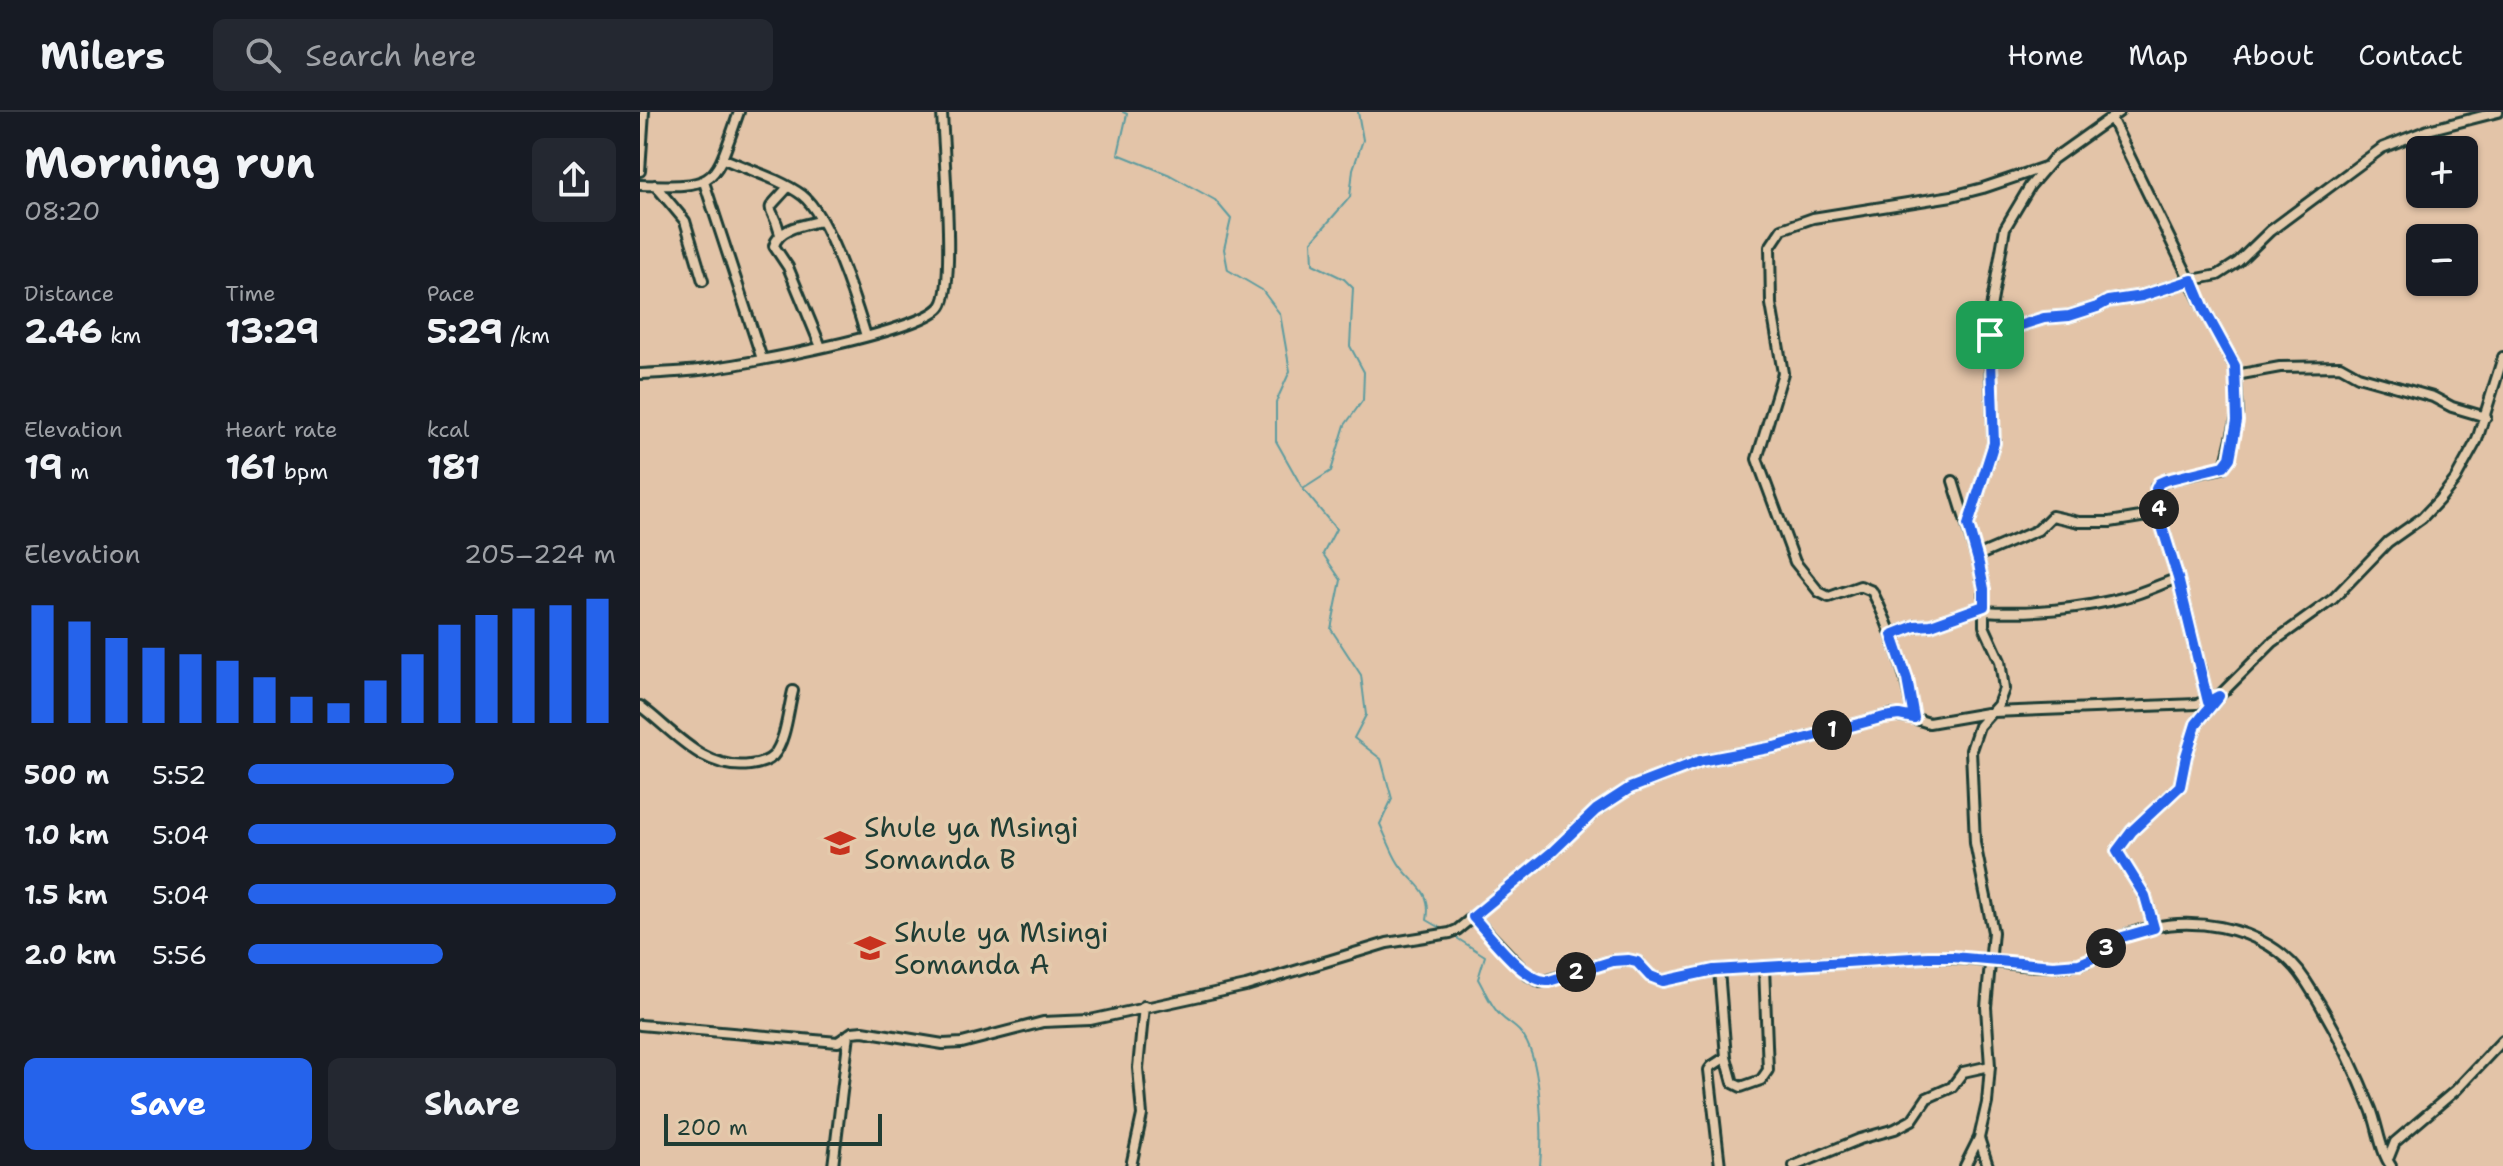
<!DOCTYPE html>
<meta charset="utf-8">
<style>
body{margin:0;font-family:"Shantell Sans",sans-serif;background:#242831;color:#f1f3f6;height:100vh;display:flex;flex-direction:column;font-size:30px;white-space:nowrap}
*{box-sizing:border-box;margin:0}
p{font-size:26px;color:#9ea1a6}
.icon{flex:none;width:44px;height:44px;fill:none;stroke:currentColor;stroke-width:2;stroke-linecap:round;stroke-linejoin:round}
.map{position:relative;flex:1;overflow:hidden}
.panel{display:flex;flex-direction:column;background:#171b24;width:640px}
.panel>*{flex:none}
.fabs{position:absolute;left:1766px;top:24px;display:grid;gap:16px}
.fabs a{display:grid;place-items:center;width:72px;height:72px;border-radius:12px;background:#171b24;box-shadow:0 2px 6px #0004;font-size:40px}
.scale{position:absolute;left:24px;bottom:20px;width:218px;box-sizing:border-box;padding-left:8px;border:4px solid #1f3d34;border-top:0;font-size:22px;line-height:28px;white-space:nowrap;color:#1f3d34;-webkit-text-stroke:6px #e4caac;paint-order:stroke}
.pin{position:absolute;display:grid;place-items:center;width:68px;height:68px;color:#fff;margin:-34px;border-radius:16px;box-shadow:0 4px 12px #0006}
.km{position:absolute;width:40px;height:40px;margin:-20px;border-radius:50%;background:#222;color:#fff;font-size:22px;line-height:40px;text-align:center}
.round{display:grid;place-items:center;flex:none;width:84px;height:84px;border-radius:12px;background:#242831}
.head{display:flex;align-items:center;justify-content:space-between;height:136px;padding:0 24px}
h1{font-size:44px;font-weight:700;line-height:60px}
.stats{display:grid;grid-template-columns:repeat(3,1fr);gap:12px;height:136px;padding:8px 24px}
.stats div{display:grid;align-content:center}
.stats b{font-size:34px;font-weight:700}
.stats small{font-size:22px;font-weight:400}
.stats p{font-size:22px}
.chart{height:224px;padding:16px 24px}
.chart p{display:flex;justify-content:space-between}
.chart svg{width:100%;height:144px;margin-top:8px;stroke:#2563eb;stroke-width:6}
.button{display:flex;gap:16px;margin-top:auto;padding:16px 24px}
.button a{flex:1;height:92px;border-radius:12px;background:#2563eb;color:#fff;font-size:32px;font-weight:700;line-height:92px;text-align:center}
.button a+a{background:#242831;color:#f1f3f6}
ul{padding:0 24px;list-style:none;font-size:26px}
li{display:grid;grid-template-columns:128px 96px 1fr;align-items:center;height:60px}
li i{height:20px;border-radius:10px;background:#2563eb}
header{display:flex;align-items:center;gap:48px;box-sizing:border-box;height:112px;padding:0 40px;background:#171b24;border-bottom:2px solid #363941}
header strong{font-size:38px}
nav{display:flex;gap:44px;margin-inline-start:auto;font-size:28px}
.search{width:560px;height:72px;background:#242831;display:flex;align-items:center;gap:20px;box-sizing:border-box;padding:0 28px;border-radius:12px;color:#9ea1a6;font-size:30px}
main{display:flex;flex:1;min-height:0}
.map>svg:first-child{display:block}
</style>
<header>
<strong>Milers</strong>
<div class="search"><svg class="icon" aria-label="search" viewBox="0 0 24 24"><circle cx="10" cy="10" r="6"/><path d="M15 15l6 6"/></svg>Search here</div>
<nav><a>Home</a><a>Map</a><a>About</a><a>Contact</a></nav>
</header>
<main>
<section class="panel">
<div class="head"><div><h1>Morning run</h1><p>08:20</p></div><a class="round"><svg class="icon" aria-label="share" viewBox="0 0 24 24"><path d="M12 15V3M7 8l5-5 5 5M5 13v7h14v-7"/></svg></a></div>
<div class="stats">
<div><p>Distance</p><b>2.46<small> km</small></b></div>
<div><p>Time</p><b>13:29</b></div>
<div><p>Pace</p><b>5:29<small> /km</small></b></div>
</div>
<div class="stats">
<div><p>Elevation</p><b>19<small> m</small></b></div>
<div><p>Heart rate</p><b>161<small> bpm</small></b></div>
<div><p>kcal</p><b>181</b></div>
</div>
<div class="chart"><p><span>Elevation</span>205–224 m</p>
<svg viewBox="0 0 160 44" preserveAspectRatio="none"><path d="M5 44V8M15 44V13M25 44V18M35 44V21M45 44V23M55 44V25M65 44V30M75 44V36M85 44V38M95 44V31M105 44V23M115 44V14M125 44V11M135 44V9M145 44V8M155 44V6"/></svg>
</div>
<ul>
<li><b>500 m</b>5:52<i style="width:56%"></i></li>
<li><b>1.0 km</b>5:04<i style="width:100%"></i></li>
<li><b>1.5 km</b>5:04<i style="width:100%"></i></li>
<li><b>2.0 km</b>5:56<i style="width:53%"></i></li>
</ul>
<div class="button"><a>Save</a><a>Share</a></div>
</section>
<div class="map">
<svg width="1863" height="1054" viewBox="0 0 1863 1054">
<rect width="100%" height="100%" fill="#e3c4a8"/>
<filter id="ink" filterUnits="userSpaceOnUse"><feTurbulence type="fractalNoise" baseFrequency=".0125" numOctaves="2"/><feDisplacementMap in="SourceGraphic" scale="16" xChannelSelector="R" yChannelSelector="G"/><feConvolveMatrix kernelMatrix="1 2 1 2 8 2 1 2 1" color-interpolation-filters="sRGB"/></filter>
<g filter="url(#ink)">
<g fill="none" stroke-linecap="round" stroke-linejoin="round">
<path stroke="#5f9c9f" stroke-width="2" d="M483 0 487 2 478 42 530 63 575 88 591 107 584 137 588 158 622 178 640 202 650 259 636 290V329L663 377
M718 0 723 28 713 57 710 85 672 129 673 152 704 167 713 176 710 234 724 260 723 288 705 313 691 359 663 377 696 417 683 442 701 468 691 517 721 563 726 603 714 626 741 647 752 687 740 712C745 723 750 736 756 747 769 772 793 774 787 808L806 819
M812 823 845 844 838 867C845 879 851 895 861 904 867 910 875 914 880 920 902 944 903 1022 900 1054"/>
<g stroke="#1f3d34" stroke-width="14">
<path id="minor" d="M1471 6 1565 199 1595 254 1598 301 1586 351 1582 356 1526 368 1516 375 1519 405 1538 466 1568 590
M84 47C109 58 140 67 162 83 188 103 216 191 226 224
M0 59 4 0
M64 70 122 247
M0 73C80 75 73 73 99 0
M15 73 45 109 63 169
M180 109C164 113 138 116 134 134L148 155 181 235
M140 122C131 86 121 106 148 75
M1350 223 1404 206 1429 204 1457 195 1468 189 1502 184 1552 168 1578 163 1598 150 1630 119 1742 36 1788 18 1858 0
M0 262C22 261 45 260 67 257 105 252 282 220 301 194 316 174 303 33 302 0
M1596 263 1640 255 1700 254 1718 264 1793 285 1812 295 1846 305
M1313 369 1339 452 1344 477V514L1360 549 1364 577 1358 593 1339 614 1331 638 1335 731 1353 820 1346 895 1350 954 1347 991 1339 1026 1325 1054
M1328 413 1354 331 1349 233 1353 211 1351 196 1365 116 1390 74 1413 47 1479 0
M1337 444 1398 418 1412 404 1439 410H1470L1519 402
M1344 499C1388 502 1442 497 1486 485 1503 481 1521 472 1538 466
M1252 523 1275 514 1291 513 1344 494
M0 594C34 619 63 659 110 653 118 652 127 650 133 644 146 629 148 598 153 579
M1274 606C1266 561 1253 520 1232 479L1220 474 1189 485 1179 480 1155 450 1117 347 1143 261 1131 192 1130 135 1142 117 1173 106 1312 84 1343 76 1405 55
M833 805 888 863 901 870 973 849 988 848 997 850 1010 864 1023 869 1074 858 1288 845C1337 844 1390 860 1439 852 1455 849 1465 833 1480 826 1538 798 1629 811 1665 868 1692 909 1713 952 1731 997 1738 1014 1740 1039 1751 1054
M1514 816 1505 784 1477 739 1492 719 1540 674 1546 644 1556 612 1576 588
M1079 858 1086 945 1093 971 1101 975 1121 968 1128 958 1124 855
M0 913 198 930 212 920 223 919 303 932 322 931 403 910 450 908 606 874 747 831 810 821 817 818 912 740 956 698 990 676 1060 649 1134 635 1251 603 1270 605 1289 611 1353 600 1557 592 1579 584 1633 530 1693 487 1748 430 1782 406 1799 388 1815 368 1837 328 1863 245
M1339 1026 1348 1054
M1749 1045 1755 1030 1816 978 1863 928
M193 1054 209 922
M491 1054 502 1003 498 956 504 894
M1080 1054 1069 958 1072 954 1086 945
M1154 1054 1220 1027 1255 1017 1272 1008 1287 986 1312 975 1323 960 1350 954"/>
</g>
<use href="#minor" stroke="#e4caac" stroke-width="8"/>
</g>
</g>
<g fill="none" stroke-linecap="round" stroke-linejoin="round" filter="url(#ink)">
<g stroke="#fff" stroke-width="16">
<path id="route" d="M1552 168 1565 199 1595 254 1597 309 1590 346 1584 354 1526 368 1519 371 1516 377 1519 405 1538 466 1568 590 1579 584 1556 612 1546 644 1540 674 1492 719 1477 739 1505 784 1514 816 1479 826 1451 847 1439 852 1413 854 1313 845H1288L1074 858 1023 869 1010 864 997 850 988 848 973 849 909 869C885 872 849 822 833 805L912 740 956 698 990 676 1060 649 1134 635 1244 605 1259 603 1274 606 1267 567 1252 523 1275 514 1291 513 1344 494V477L1339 452 1328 413 1354 331 1350 223 1404 206 1429 204 1457 195 1468 189 1502 184Z"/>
</g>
<use href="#route" stroke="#2563eb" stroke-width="10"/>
</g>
<defs>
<g id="school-bare" transform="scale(2.4)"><path d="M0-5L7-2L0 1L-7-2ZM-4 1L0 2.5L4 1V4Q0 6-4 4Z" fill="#c8321e" stroke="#e4caac" stroke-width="2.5" paint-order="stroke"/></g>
</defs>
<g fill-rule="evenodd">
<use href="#school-bare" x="200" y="731"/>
<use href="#school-bare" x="230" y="836"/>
</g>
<g text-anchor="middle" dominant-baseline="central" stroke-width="8" stroke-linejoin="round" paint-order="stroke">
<g font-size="28" fill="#1f3d34" stroke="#e4caac" text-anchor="start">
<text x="224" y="715">Shule ya Msingi<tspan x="224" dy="32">Somanda B</tspan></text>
<text x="254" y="820">Shule ya Msingi<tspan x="254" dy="32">Somanda A</tspan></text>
</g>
</g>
</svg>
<div class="fabs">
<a>+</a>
<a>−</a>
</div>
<div class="scale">200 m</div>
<div class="pin" style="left:1350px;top:223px;background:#1e9e55"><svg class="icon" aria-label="arrive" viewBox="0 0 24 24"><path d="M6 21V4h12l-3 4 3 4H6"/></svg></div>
<b class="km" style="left:1192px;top:618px">1</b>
<b class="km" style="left:936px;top:860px">2</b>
<b class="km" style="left:1466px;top:836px">3</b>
<b class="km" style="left:1519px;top:397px">4</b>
</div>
</main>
